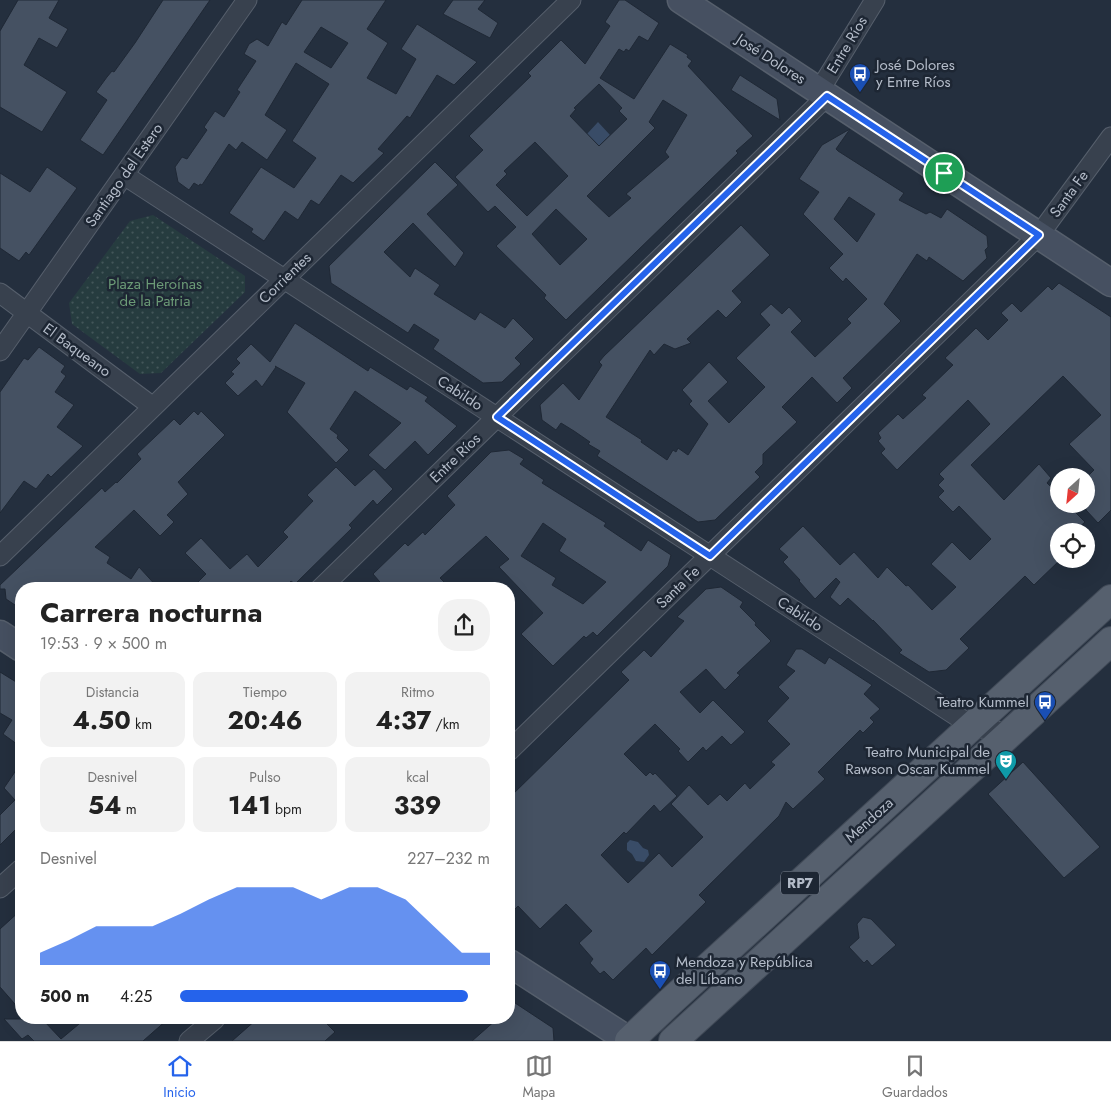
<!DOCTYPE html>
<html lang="es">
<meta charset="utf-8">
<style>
body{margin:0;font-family:Jost,sans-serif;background:#f2f2f2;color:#222;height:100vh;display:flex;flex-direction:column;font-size:19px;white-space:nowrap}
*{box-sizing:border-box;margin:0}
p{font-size:16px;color:#767676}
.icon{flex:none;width:28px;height:28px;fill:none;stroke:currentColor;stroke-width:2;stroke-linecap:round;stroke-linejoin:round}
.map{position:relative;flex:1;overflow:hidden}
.panel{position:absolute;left:15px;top:582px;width:500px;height:442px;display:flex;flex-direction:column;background:#fff;border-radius:20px;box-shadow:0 5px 20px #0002}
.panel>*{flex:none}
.needle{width:32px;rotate:207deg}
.tools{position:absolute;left:1050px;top:468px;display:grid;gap:10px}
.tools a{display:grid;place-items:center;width:45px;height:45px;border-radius:50%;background:#fff;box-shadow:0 5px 20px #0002;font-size:25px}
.pin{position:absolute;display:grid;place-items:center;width:42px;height:42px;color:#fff;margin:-21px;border:2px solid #fff;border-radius:50%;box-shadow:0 1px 5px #0007}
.round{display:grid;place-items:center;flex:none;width:52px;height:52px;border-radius:20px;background:#f2f2f2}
.headline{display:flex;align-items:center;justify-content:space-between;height:85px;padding:0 25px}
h1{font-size:28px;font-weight:700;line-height:38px}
.figures{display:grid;grid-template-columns:repeat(3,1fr);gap:8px;height:85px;padding:5px 25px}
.figures div{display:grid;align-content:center;border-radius:12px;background:#f2f2f2;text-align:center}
.figures b{font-size:25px;font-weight:700}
.figures small{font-size:14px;font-weight:400}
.figures p{font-size:14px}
.chart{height:140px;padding:10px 25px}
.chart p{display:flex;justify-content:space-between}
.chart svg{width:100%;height:90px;margin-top:5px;fill:#2563eb;opacity:.7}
ul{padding:0 25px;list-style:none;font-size:16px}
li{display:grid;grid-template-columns:80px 60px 1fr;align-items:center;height:38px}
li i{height:12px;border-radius:6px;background:#2563eb}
.tabs{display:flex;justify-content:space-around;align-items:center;height:70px;border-top:1px solid #e0e0e0;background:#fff;font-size:14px;color:#767676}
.tabs a{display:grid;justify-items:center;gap:2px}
.tabs .current{color:#2563eb}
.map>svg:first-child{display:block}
</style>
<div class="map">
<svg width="1111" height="1041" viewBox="0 0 1111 1041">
<defs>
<pattern id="park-dots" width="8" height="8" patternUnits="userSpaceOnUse" patternTransform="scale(1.25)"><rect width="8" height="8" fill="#263c3f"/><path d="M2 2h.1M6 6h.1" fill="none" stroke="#435659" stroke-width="1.8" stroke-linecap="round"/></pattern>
</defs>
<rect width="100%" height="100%" fill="#242f3e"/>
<path fill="url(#park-dots)" d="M153 215 245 276V292L161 373 140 374 72 324 69 303 130 221Z"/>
<path fill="#394c67" d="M598 122 610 135 599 146 587 134Z
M630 840 638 842 643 848 648 850 649 855 644 862 636 861 632 854 627 850V843Z"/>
<path fill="#455162" stroke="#1f2835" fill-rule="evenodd" d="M18 0H59L49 18 68 29 57 48 39 38 24 65 67 92 42 132 0 107V31Z
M163 0H210L103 155 80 140 107 100 96 92 107 77 112 71 114 72 135 43Z
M302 0H386L367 29 388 43 367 78 396 94 416 59 401 49 417 24 477 62 454 85 437 75 410 118 407 116 378 149 384 153 353 183 341 175 319 205 311 200 298 220 285 211 264 241 251 232 253 229 229 213 261 167 294 188 316 158 292 141 329 84 296 63 265 115 287 130 267 160 242 142 236 150 229 144 202 185 200 184 199 186 194 183 189 190 178 182 175 167 182 157 187 159 207 130 204 127 215 111 224 117 240 92 237 90 256 61 244 54 249 44 257 39 268 46 282 22 286 25ZM321 27 348 43 331 68 304 52Z
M453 0H485L478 9 498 23 490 38 443 14Z
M619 0H625L659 23 648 41 639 36 629 51 626 49 624 52 619 49 600 78 634 99 670 44 688 55 687 57 692 61 688 66 753 136 736 151 738 153 566 320 544 298 546 295 496 246 516 227 495 206 488 212 455 177 483 150 469 136 531 76 528 73 561 40 585 64 610 26 605 22ZM599 84 622 108 619 111 627 119 599 146 570 116 576 109 574 108ZM663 100 687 115 665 152 669 157 626 194 631 198 609 217 587 196 655 128 649 122ZM535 142 568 176 527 216 496 185 507 174 504 171ZM556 209 587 239 560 265 532 234Z
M740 75 777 99 780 120 731 90Z
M850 129 836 149 838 151 904 193 899 200 926 214 930 212 941 218 947 209 987 236 988 247 985 250 987 258 963 281 929 257 927 261 917 254 884 304 901 321 843 378 852 388 837 403 812 377 782 407 797 422 763 454V464L755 472 760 477 715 520 698 522 597 456 600 451 588 444 590 442 574 431 561 423 556 430 542 420 540 405 563 383 579 400 602 365 599 362 604 356 741 225 770 255 732 291 742 302 726 318 718 310 687 339 691 343 675 349 664 344 654 355 650 350 606 417 642 440 641 442 667 460 673 450 676 452 678 448 688 455 708 424 689 404 692 401 682 390 709 362 728 382 708 401 729 423 765 387 736 358 770 325 760 314 771 304 782 314 789 307 802 321 791 332 815 357 851 323 847 319 867 299 846 278 843 282 829 268 843 254 803 214 819 192 799 179 822 145ZM849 197 875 214 857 242 834 219Z
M435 162 458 185 427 214 464 253 455 267 413 223 384 252 410 277 415 268 440 285 434 294 475 320 480 312 505 328 513 318 534 339 515 358 521 364 502 382 483 383 433 349 439 340 414 324 408 333 331 283 329 266Z
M47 167 77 188 29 255 26 252 19 261 0 248V173L30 192Z
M1059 283 1111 317V510L1098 523 1086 510V478L1094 470 1069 444 1101 415 1063 376 971 465 1004 500 1039 464 1051 478 1047 483 1059 495V504H1067L1085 522 1075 531H1059V559H1061L1034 585 1025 576 960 639 969 648 946 670 929 672 899 653 902 650 873 620V621L848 598 840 606 830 597 840 582 836 578 815 599 799 581 800 580 783 562 788 557 779 549 803 526 840 565 854 552 878 578 887 567 906 586 908 585 932 610 956 587 931 564 952 542 970 560 991 539 959 506 953 512 938 497 944 491 938 485 944 479 939 474 990 424 968 400 897 470 881 453 885 449 878 441 881 438 878 433 898 414 903 419 926 398 922 395 953 365 945 358 976 328 988 340 1008 320 1001 313 1012 303 1021 312 1048 286 1052 290Z
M295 323 368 371 370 367 407 390 410 386 428 397 425 401 457 426 428 455 415 441 385 470 368 455 401 423 355 391 330 429 338 435 337 438 349 450 336 463 287 412 305 383 275 366 276 367 262 387 256 380 238 396 225 383 234 374 231 372 240 363 236 359 251 344 270 362Z
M39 347 65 366 61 372 66 376 55 392 74 405 57 427 83 446 51 477 48 474 36 489 24 481 0 513V392L24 358 28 360Z
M194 411 198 415 201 411 225 435 178 482 188 494 167 515 174 522 160 536 134 510 95 547 110 557 107 563 131 579 139 567 159 589H21V609L6 599 5 589H0V585L102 488 105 492 116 482 117 483 141 459 137 454 174 419 180 425Z
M509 450 524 459 520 464 544 480 542 483 606 523 604 526 641 551 648 540 671 555 668 566 597 636 593 632 586 638 584 636 553 666 521 634 543 613 499 567 509 559 486 536 440 578 451 589H386L373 574 405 543 408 546 423 532 425 535 455 505 447 496 491 452ZM543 523 566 539 559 551 606 582 583 604 552 585 556 578 521 556Z
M336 467 355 486 374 469 393 489 377 505 373 500 349 525 352 528 295 584 291 581 283 589H191L206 574 185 553 201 538 230 569 247 554 258 567 288 537 283 532 313 501 307 495Z
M721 587 743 602 740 607 756 623 755 625 771 641 737 673 740 675 725 690 706 669 680 692 700 713 713 700 745 732 731 745 722 736 706 751 703 747 688 762 678 751 680 749 655 724 624 754 646 776 650 772 653 775 655 773 677 796 660 812 654 805 626 834 624 832 601 855 628 883 659 853 672 867 703 837 671 804 689 785 708 805 720 794 727 801 745 783 750 789 775 765 771 762 790 744 767 721 789 698 778 687 795 671 786 665 796 649H802L825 664 829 657 872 685 864 694 880 709 870 718 874 722 863 733 860 730 818 772 825 779 793 809 786 802 779 816 699 895 706 902 652 955 646 948 613 980 604 971 600 974 590 963 593 959 579 943 592 931 566 904 540 929 518 906 509 915V798L629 680 621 672 644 650 651 657 684 621 677 617 706 589Z
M0 672 21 685V747L3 734 12 720 0 713Z
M1023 762 1100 847 1064 878 988 794Z
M21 763V824L0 845V815L15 800 4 788Z
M21 910V1011L0 987V929Z
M863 917 871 919 896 945 872 966 867 960 864 963 849 947 859 938 857 924Z
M509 999 553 1028 554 1041H472L497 1019H509Z
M4 1019H47L44 1021 61 1039 85 1019H168L143 1041H34L28 1035 22 1039Z
M257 1019H322L335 1032 325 1041H232Z"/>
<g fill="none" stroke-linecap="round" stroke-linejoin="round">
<g stroke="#565f6c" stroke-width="21">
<path id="street" d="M819 91 875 0
M124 175 972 726 1010 734
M0 293 153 407
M0 351 247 0
M0 556 571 0
M320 589 827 96
M509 751 1039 235 1111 137
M0 888 21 869
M189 1041 215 1019"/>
</g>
<g stroke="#565f6c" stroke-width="29">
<path id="secondary" d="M681 0 1111 283
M0 634 21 648
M509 963 630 1041"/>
</g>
<g stroke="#414a57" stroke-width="30">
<path id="primary" d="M629 1041 670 1002 1111 599
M673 1041 1111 641"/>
</g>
<use href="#street" stroke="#38414e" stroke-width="19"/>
<use href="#secondary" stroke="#465061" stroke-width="26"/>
<use href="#primary" stroke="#56606e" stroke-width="28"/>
</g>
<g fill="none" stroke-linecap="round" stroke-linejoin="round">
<g stroke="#fff" stroke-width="10">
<path id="route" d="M827 96 1039 235 710 556 497 417Z"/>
</g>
<use href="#route" stroke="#2563eb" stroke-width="6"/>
</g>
<defs>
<g id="bus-pin" transform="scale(1.125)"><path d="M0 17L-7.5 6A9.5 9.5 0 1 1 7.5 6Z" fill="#1a4fb4" stroke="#1d2633"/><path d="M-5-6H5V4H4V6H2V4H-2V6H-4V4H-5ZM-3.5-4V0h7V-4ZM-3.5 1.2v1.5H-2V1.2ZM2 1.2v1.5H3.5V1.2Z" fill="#fff"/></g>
<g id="theatre-pin" transform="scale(1.125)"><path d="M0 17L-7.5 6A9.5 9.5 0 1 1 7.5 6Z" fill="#0f9aa8" stroke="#1d2633"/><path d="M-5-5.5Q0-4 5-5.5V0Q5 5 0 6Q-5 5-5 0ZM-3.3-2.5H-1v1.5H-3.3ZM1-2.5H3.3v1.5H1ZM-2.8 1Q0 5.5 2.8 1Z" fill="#fff"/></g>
</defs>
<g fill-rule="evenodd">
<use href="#bus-pin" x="860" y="74"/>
<use href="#bus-pin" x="1045" y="702"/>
<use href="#theatre-pin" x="1006" y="761"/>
<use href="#bus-pin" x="660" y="971"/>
</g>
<g text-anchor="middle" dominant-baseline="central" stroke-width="5" stroke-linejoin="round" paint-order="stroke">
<rect fill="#1d2633" stroke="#878f9c" stroke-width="1" x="781" y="871.5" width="38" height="23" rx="4"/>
<g font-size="14" font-weight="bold" fill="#b4bcc9">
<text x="800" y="883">RP7</text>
</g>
<g font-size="15" fill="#b4bcc9" stroke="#1d2633">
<text transform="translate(847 45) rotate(-59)">Entre Ríos</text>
<text transform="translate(771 59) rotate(33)">José Dolores</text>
<text transform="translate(124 175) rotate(-55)">Santiago del Estero</text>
<text transform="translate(1069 194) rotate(-54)">Santa Fe</text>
<text transform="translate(285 278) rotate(-44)">Corrientes</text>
<text transform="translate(77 350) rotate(36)">El Baqueano</text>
<text transform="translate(460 393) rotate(33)">Cabildo</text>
<text transform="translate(455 458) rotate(-44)">Entre Ríos</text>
<text transform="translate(678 587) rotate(-44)">Santa Fe</text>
<text transform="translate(800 614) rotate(33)">Cabildo</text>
<text transform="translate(869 820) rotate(-42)">Mendoza</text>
</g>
<g font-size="15" fill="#b4bcc9" stroke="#1d2633" text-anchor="start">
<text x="876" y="65">José Dolores<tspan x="876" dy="17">y Entre Ríos</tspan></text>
<text x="1029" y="702" text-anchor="end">Teatro Kummel</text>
<text x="990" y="752" text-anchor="end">Teatro Municipal de<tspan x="990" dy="17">Rawson Oscar Kummel</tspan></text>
<text x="676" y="962">Mendoza y República<tspan x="676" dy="17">del Líbano</tspan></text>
</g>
<g font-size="15" fill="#6b9a76" stroke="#1d2633">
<text x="155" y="284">Plaza Heroínas<tspan x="155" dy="17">de la Patria</tspan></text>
</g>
</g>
</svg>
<div class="tools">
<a><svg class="needle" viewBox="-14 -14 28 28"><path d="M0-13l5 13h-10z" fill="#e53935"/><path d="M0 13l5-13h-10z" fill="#767676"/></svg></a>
<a><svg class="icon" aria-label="locate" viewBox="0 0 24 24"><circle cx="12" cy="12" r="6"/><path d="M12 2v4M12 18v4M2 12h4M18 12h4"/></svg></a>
</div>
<div class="pin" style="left:944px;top:173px;background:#1e9e55"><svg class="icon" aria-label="arrive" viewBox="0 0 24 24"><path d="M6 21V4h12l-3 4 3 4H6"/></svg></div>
<section class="panel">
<div class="headline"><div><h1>Carrera nocturna</h1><p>19:53 · 9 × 500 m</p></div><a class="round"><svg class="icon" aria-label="share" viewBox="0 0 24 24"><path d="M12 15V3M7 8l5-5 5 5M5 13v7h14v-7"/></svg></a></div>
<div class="figures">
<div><p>Distancia</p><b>4.50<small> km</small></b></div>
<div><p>Tiempo</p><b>20:46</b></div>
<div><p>Ritmo</p><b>4:37<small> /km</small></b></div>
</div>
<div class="figures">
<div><p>Desnivel</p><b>54<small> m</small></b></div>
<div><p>Pulso</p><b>141<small> bpm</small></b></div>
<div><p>kcal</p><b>339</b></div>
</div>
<div class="chart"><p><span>Desnivel</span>227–232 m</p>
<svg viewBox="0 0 160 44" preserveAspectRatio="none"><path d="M0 44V38L10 32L20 25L30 25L40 25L50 19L60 12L70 6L80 6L90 6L100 12L110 6L120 6L130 12L140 25L150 38L160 38V44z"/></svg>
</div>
<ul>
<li><b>500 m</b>4:25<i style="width:93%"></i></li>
</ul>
</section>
</div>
<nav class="tabs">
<a class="current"><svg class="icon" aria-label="home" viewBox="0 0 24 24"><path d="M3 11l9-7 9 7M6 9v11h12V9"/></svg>Inicio</a>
<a><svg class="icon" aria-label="map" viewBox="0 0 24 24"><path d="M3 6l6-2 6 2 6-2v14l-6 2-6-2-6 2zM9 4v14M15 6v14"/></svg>Mapa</a>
<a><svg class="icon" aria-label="saved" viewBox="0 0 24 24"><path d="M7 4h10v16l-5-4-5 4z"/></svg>Guardados</a>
</nav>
